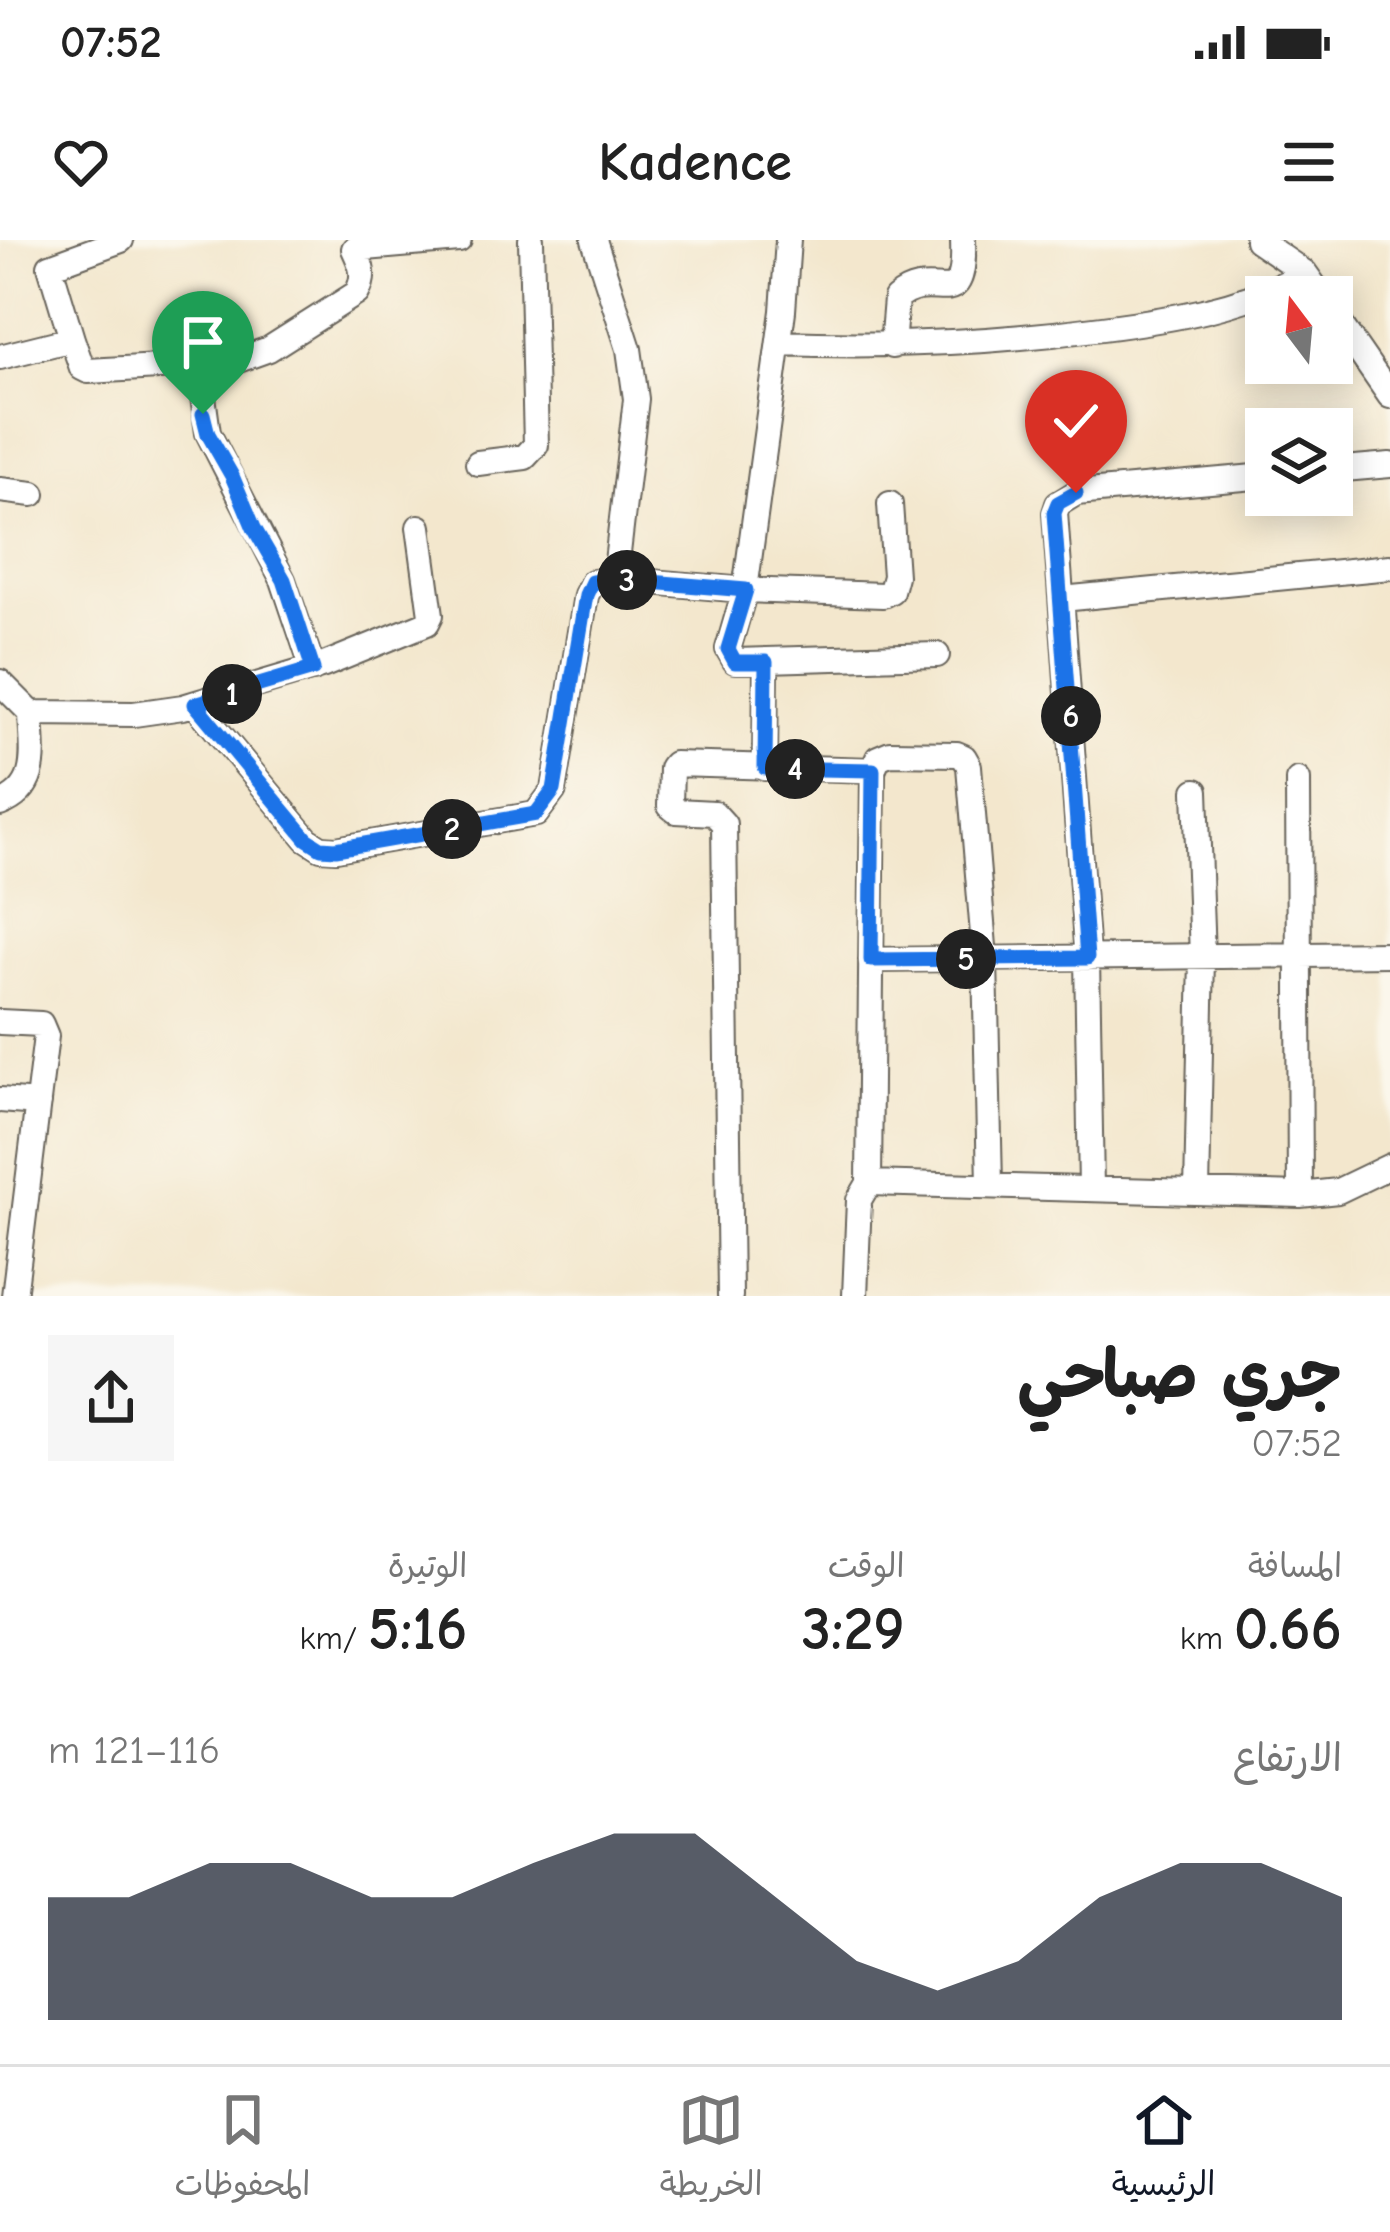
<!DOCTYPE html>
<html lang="ar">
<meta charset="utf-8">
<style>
body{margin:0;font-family:"Comic Neue","Playpen Sans Arabic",sans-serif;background:#f6f6f6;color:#222;direction:rtl;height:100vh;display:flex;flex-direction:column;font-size:45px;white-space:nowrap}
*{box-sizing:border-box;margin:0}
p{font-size:39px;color:#767676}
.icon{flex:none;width:66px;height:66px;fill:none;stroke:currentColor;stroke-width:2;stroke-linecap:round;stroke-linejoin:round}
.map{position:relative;height:1056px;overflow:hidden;direction:ltr}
.sheet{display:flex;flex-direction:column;background:#fff;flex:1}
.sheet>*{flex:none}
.needle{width:78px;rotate:344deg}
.tools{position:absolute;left:1245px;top:36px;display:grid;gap:24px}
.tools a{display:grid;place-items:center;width:108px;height:108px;border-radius:0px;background:#fff;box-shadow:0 6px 30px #0003;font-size:60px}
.pin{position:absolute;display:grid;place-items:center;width:102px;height:102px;color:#fff;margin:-123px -51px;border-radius:50% 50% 50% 0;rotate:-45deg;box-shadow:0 0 12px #0007}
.pin .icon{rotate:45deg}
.km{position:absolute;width:60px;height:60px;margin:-30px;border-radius:50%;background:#222;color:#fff;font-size:33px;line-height:60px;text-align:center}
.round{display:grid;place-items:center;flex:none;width:126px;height:126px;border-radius:0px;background:#f6f6f6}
.head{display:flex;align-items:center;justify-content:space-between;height:204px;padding:0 48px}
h1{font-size:66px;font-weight:700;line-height:90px}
.metrics{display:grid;grid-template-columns:repeat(3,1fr);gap:18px;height:204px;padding:12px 48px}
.metrics div{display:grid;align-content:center}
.metrics b{font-size:60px;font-weight:700}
.metrics small{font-size:33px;font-weight:400}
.metrics p{font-size:33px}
.chart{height:336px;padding:24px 48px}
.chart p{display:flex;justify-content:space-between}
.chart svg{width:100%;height:216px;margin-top:12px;fill:#111827;opacity:.7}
.status{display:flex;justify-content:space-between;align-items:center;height:84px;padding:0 60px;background:#fff;direction:ltr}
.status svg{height:33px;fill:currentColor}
header{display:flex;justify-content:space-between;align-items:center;height:156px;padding:0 48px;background:#fff;font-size:54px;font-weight:700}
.menu{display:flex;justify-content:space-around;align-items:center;height:168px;border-top:3px solid #e0e0e0;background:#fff;font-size:33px;color:#767676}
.menu a{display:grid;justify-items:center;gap:6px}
.menu .active{color:#111827}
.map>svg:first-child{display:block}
</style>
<div class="status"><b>07:52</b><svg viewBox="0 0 49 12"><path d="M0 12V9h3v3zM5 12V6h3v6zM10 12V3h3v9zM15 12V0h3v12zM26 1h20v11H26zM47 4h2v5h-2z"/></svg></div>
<header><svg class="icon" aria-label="menu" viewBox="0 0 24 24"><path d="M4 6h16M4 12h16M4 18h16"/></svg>Kadence<svg class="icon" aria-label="heart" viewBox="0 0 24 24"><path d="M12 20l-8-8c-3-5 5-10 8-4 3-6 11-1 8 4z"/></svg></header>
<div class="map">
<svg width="1390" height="1056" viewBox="0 0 1390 1056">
<rect width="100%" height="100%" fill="#fbf7ec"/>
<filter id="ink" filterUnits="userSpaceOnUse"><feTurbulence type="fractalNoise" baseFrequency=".00833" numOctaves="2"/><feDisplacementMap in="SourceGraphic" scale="24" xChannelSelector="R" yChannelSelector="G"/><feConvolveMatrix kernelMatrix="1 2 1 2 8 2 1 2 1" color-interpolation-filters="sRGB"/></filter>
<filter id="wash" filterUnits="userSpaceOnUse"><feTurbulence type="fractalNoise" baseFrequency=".004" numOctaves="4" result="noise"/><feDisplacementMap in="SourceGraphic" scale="48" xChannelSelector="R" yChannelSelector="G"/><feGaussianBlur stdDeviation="2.7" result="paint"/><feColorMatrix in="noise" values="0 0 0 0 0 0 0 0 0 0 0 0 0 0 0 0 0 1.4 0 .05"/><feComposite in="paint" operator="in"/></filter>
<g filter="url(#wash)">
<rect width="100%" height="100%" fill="#f3e7cd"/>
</g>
<g filter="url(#ink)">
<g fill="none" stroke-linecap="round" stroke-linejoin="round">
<g stroke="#67635a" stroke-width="28">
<path id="street" d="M788 0 783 71 745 350 883 355 891 351 895 336 890 264
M1257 0 1305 33 1322 57
M1332 72 1390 156
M72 99 50 26 121 0
M779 103C888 107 994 103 1102 88 1173 79 1242 68 1305 33
M892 106 896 59C934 26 966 82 963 0
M0 117 72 99 82 128 88 131 230 123 269 109 357 53C366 36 362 26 354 9L459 0
M199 127 208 193 283 340 313 429
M478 223 525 217 536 205 531 0
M1332 230 1390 225
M0 250 33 254
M615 339 745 350 728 409 735 421 937 415
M1062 359 1390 327
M0 442 31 473 134 474 183 467 324 425 427 383 431 375 419 287
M195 464 307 599 321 608 336 609 536 574 554 550 586 355 593 342 615 339 636 159 629 109 594 0
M765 528 766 422
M873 530 878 518 890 513 957 514 964 517 969 526 985 719 990 945
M1298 540 1300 955
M1196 551 1202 717 1197 952
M0 564C42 548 32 510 31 473
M871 720 1390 714
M0 782 41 784 46 796 14 1056
M0 860 38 863
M1091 948 1087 718 1055 273 1058 264 1076 253 1266 236
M730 1056 724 584 714 573 676 571 670 566 671 528 674 524 873 530 869 943
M855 1056 859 960 869 943 1300 955 1338 951 1390 926"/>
</g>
<use href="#street" stroke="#fff" stroke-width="24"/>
</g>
</g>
<g fill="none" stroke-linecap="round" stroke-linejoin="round" filter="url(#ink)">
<g stroke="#fff" stroke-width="24">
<path id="route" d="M203 174 208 194 232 236 254 288 284 340 313 429 195 464 307 599 321 608 336 609 536 574 554 550 586 355 592 342 615 339 746 350 728 409 735 422H766L765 528 873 530 871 720 1087 718 1054 273 1058 263 1076 253"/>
</g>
<use href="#route" stroke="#1a73e8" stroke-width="15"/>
</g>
</svg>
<div class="tools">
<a><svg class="needle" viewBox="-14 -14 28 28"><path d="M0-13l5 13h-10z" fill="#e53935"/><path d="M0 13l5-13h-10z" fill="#767676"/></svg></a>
<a><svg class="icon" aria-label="layers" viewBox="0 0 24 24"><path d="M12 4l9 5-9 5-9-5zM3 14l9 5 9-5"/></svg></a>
</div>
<div class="pin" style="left:203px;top:174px;background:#1e9e55"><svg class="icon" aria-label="arrive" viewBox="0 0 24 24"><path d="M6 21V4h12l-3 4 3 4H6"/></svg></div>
<div class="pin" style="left:1076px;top:253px;background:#d93025"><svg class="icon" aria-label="check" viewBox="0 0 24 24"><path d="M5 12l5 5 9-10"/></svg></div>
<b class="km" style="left:232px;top:454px">1</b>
<b class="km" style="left:452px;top:589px">2</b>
<b class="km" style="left:627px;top:340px">3</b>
<b class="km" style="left:795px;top:529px">4</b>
<b class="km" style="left:966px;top:719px">5</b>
<b class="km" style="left:1071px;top:476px">6</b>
</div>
<section class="sheet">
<div class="head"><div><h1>جري صباحي</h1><p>07:52</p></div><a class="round"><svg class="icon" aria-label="share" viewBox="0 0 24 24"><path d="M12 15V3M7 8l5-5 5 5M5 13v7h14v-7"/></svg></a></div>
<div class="metrics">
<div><p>المسافة</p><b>0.66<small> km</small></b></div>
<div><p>الوقت</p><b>3:29</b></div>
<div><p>الوتيرة</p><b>5:16<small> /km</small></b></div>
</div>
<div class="chart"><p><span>الارتفاع</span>116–121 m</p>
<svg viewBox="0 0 160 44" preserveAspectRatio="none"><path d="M0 44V19L10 19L20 12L30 12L40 19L50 19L60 12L70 6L80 6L90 19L100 32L110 38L120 32L130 19L140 12L150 12L160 19V44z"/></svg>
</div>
</section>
<nav class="menu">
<a class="active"><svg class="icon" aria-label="home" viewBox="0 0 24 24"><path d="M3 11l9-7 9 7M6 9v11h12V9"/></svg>الرئيسية</a>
<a><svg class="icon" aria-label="map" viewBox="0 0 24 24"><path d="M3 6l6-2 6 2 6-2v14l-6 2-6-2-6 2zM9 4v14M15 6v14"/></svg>الخريطة</a>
<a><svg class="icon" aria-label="saved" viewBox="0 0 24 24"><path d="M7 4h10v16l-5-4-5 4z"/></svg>المحفوظات</a>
</nav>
